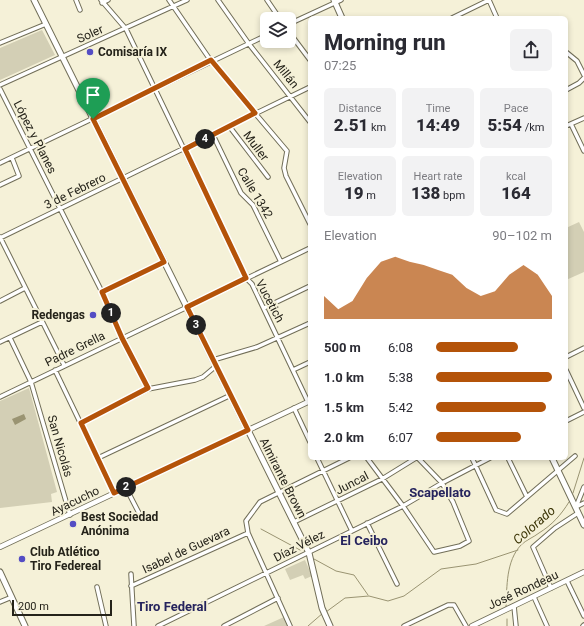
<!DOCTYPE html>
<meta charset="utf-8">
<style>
body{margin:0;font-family:Roboto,sans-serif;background:#f2f2f3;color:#2b2b33;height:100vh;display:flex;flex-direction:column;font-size:15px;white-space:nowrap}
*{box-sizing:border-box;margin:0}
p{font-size:13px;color:#7c7c81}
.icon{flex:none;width:22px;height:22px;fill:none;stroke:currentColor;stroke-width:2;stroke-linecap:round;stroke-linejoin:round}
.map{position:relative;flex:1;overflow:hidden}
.sheet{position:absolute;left:308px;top:16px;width:260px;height:444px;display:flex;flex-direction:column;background:#fff;border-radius:6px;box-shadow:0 2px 6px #0003}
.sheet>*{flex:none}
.buttons{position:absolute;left:260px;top:12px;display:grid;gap:8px}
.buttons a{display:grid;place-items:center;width:36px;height:36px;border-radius:6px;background:#fff;box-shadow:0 2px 6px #0003;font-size:20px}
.scale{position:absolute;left:12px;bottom:10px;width:100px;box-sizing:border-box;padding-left:4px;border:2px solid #25231a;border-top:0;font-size:11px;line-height:14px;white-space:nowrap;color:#25231a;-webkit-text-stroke:3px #f5f1d8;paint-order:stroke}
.pin{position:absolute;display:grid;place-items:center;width:34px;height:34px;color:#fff;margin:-41px -17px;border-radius:50% 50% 50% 0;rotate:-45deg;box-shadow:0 0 4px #0007}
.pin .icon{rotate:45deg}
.km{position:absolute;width:20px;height:20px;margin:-10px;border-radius:50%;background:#222;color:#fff;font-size:11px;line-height:20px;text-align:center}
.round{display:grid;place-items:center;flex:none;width:42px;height:42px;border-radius:6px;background:#f2f2f3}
.headline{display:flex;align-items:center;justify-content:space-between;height:68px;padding:0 16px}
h1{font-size:22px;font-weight:800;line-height:30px}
.stats{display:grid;grid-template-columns:repeat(3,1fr);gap:6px;height:68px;padding:4px 16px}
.stats div{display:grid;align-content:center;border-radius:6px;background:#f2f2f3;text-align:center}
.stats b{font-size:17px;font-weight:800}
.stats small{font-size:11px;font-weight:400}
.stats p{font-size:11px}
.chart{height:112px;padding:8px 16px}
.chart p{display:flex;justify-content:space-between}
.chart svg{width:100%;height:72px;margin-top:4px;fill:#b45309;opacity:.7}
ul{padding:0 16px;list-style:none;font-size:13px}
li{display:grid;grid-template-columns:64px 48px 1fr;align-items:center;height:30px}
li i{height:10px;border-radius:5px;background:#b45309}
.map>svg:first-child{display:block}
</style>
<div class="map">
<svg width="584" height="626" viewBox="0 0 584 626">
<rect width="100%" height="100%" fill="#f5f1d8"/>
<path fill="#d3cfb5" d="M42 30 55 55 0 80V48Z
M579 222 584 232V272L566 280V228Z
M29 388 57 492 51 494 52 502 0 508V401Z
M305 560 312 576 305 579 303 575 290 580 285 569Z
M284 617 288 626H264Z"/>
<path fill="#9a9472" d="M24 414 26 419 15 425 12 419Z"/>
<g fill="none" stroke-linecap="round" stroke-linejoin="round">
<path stroke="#9a9472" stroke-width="1" d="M573 493 584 458
M261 529 300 550
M314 559 336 571 354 575 368 595
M506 607C507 586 506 561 521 545 526 540 534 537 539 533 552 525 561 515 569 502
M326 612 345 598 369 596 388 601 404 596 441 569 476 564 518 550
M308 626 323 613
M507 626V619"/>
<g stroke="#716e58" stroke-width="5.5">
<path id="minor" d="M76 0 80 10
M101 0 126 29 246 278 252 284 308 402
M169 0 211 61 287 151 284 168 286 176 310 224
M218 0 249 44 310 122
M267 0 280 19
M489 0 497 18
M102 3 108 0
M452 18 489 0
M289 24 341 0
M289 32 310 60
M0 43 46 24
M566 52 577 61 584 75
M0 85 187 0
M0 89 102 292 122 338 148 389
M566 90 579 83 584 78
M571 124 584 151
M229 126 268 177
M566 126 584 118
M213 135 241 193 253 205 281 262
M0 163 267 35
M0 185 19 176 12 158
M0 237 64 365
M0 238 310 87
M102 292 164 262
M0 301 25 288
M264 308 310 286
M10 338 31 382 70 515
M0 342 42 322
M566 357 584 348
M213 360 257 347 310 323
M55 370 114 493
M293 370 310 362
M566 370 584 408
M0 397 310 248
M294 408 310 442
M566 421 584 412
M81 423 148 389 195 380 203 377 216 366
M98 458 231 395
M317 458 352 531
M367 458 403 506 434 552 460 546 469 541 453 502 442 483 418 458
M472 458 496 510 507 514 575 456
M508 458 527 497
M126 488 140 515
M576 507 584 487
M576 507 584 503
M294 522 382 479 416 458
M367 523 397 584
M131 574 134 626
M567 581 584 616
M131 586 248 533
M97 587 106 626
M551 588 533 547 555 528 578 513
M534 597 547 626
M0 602 12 597
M514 606 516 626
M158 626 403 506 442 483 490 458
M224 626 278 598
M290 626 248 533 246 521 260 502 349 458
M404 626 448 605H454L466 626
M583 626 584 625"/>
</g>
<g stroke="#716e58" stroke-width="6">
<path id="tertiary" d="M0 547 310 401
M472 626 584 572"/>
</g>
<g stroke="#716e58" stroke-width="7">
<path id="secondary" d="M34 0 309 553 322 608 330 626
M334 0 342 18
M552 458 584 525
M0 572 25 626"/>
</g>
<use href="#minor" stroke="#fff" stroke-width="3.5"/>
<use href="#tertiary" stroke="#fff" stroke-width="4.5"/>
<use href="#secondary" stroke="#fff" stroke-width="5"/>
</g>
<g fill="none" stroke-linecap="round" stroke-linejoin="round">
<g stroke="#fff" stroke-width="8">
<path id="route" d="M211 60 255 113 185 149 246 278 187 307 248 430 114 493 81 423 148 388 122 338 102 292 164 262 93 119Z"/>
</g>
<use href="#route" stroke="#b45309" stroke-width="5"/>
</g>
<g fill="#544dc4" stroke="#f5f1d8" stroke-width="1.5">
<circle cx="90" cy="52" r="4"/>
<circle cx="93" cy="315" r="4"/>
<circle cx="73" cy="524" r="4"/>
<circle cx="22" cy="559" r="4"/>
</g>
<g text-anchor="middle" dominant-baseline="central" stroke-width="4" stroke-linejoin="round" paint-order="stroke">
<g font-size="12" fill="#25231a" stroke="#f5f1d8">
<text transform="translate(90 34) rotate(-24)">Soler</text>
<text transform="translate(286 74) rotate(51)">Millán</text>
<text transform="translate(35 137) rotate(63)">López y Planes</text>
<text transform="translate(256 146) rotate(53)">Muller</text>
<text transform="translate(75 191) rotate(-26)">3 de Febrero</text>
<text transform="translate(255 193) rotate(59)">Calle 1342</text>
<text transform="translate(270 301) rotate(62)">Vucetich</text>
<text transform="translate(75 349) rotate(-26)">Padre Grella</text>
<text transform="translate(60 446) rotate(74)">San Nicolás</text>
<text transform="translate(283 478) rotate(63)">Almirante Brown</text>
<text transform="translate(352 483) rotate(-27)">Juncal</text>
<text transform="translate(75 501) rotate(-26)">Ayacucho</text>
<text transform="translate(299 546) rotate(-27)">Díaz Vélez</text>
<text transform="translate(186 550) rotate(-25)">Isabel de Guevara</text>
<text transform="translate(523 590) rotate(-25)">José Rondeau</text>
</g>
<g font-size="12" font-weight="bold" fill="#25231a" stroke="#f5f1d8" text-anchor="start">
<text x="98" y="52">Comisaría IX</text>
<text x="85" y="315" text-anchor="end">Redengas</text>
<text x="81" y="517">Best Sociedad<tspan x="81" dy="14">Anónima</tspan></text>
<text x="30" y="552">Club Atlético<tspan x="30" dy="14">Tiro Federeal</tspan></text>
</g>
<g font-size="13" font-weight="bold" fill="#25235d" stroke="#f5f1d8">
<text x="440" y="492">Scapellato</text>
<text x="364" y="540">El Ceibo</text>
<text x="172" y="606">Tiro Federal</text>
</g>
<g font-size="13" font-style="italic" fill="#3b3405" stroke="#f5f1d8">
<text transform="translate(534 525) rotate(-41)">Colorado</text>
</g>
</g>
</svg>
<div class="buttons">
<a><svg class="icon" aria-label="layers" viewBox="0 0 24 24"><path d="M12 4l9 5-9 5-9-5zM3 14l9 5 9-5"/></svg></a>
</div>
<div class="scale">200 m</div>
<div class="pin" style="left:93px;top:119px;background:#1e9e55"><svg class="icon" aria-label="arrive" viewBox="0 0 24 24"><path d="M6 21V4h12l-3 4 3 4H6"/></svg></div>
<b class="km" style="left:111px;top:313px">1</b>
<b class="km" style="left:126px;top:487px">2</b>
<b class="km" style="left:196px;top:325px">3</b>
<b class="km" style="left:205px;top:139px">4</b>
<section class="sheet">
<div class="headline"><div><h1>Morning run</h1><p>07:25</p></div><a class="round"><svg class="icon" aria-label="share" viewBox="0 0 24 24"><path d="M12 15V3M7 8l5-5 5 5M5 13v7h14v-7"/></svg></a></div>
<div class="stats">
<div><p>Distance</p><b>2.51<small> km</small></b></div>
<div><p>Time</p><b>14:49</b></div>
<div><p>Pace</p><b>5:54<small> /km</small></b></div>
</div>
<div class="stats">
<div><p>Elevation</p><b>19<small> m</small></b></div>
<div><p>Heart rate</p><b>138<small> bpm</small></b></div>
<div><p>kcal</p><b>164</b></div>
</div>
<div class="chart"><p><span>Elevation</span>90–102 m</p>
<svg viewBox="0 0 160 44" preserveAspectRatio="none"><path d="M0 44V30L10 38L20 33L30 19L40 9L50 6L60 9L70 11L80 14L90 17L100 25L110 30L120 27L130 17L140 11L150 17L160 30V44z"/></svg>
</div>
<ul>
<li><b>500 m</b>6:08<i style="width:71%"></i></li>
<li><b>1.0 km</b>5:38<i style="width:100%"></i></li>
<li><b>1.5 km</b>5:42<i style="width:95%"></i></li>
<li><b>2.0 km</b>6:07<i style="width:73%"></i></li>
</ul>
</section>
</div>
